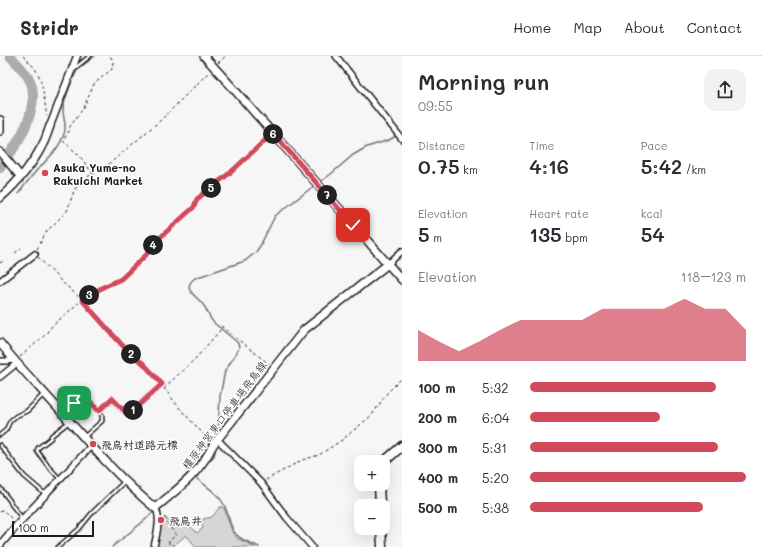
<!DOCTYPE html>
<meta charset="utf-8">
<style>
body{margin:0;font-family:Mali,"Klee One",sans-serif;background:#f2f2f3;color:#2b2b33;height:100vh;display:flex;flex-direction:column;font-size:15px;white-space:nowrap}
*{box-sizing:border-box;margin:0}
p{font-size:13px;color:#7c7c81}
.icon{flex:none;width:22px;height:22px;fill:none;stroke:currentColor;stroke-width:2;stroke-linecap:round;stroke-linejoin:round}
.map{position:relative;flex:1;overflow:hidden}
.drawer{display:flex;flex-direction:column;background:#fff;width:360px}
.drawer>*{flex:none}
.buttons{position:absolute;left:354px;top:399px;display:grid;gap:8px}
.buttons a{display:grid;place-items:center;width:36px;height:36px;border-radius:8px;background:#fff;box-shadow:0 4px 16px #0002;font-size:20px}
.scale{position:absolute;left:12px;bottom:10px;width:82px;box-sizing:border-box;padding-left:4px;border:2px solid #1c1c1c;border-top:0;font-size:11px;line-height:14px;white-space:nowrap;color:#1c1c1c;-webkit-text-stroke:3px #fff;paint-order:stroke}
.pin{position:absolute;display:grid;place-items:center;width:34px;height:34px;color:#fff;margin:-17px;border-radius:8px;box-shadow:0 2px 6px #0006}
.km{position:absolute;width:20px;height:20px;margin:-10px;border-radius:50%;background:#222;color:#fff;font-size:11px;line-height:20px;text-align:center}
.round{display:grid;place-items:center;flex:none;width:42px;height:42px;border-radius:12px;background:#f2f2f3}
.headline{display:flex;align-items:center;justify-content:space-between;height:68px;padding:0 16px}
h1{font-size:22px;font-weight:600;line-height:30px}
.stats{display:grid;grid-template-columns:repeat(3,1fr);gap:6px;height:68px;padding:4px 16px}
.stats div{display:grid;align-content:center}
.stats b{font-size:20px;font-weight:600}
.stats small{font-size:11px;font-weight:400}
.stats p{font-size:11px}
.chart{height:112px;padding:8px 16px}
.chart p{display:flex;justify-content:space-between}
.chart svg{width:100%;height:72px;margin-top:4px;fill:#d1495b;opacity:.7}
ul{padding:0 16px;list-style:none;font-size:13px}
li{display:grid;grid-template-columns:64px 48px 1fr;align-items:center;height:30px}
li i{height:10px;border-radius:5px;background:#d1495b}
header{display:flex;align-items:center;gap:24px;box-sizing:border-box;height:56px;padding:0 20px;background:#fff;border-bottom:1px solid #e1e1e2}
header strong{font-size:19px}
nav{display:flex;gap:22px;margin-inline-start:auto;font-size:14px}
main{display:flex;flex:1;min-height:0}
.map>svg:first-child{display:block}
</style>
<header>
<strong>Stridr</strong>
<nav><a>Home</a><a>Map</a><a>About</a><a>Contact</a></nav>
</header>
<main>
<div class="map">
<svg width="402" height="491" viewBox="0 0 402 491">
<rect width="100%" height="100%" fill="#f6f6f6"/>
<filter id="ink" filterUnits="userSpaceOnUse"><feTurbulence type="fractalNoise" baseFrequency=".025" numOctaves="2"/><feDisplacementMap in="SourceGraphic" scale="8" xChannelSelector="R" yChannelSelector="G"/><feConvolveMatrix kernelMatrix="1 2 1 2 8 2 1 2 1" color-interpolation-filters="sRGB"/></filter>
<g filter="url(#ink)">
<path fill="#d6d6d6" stroke="#797979" d="M220 451H222L224 452 233 478 238 483 256 491H196L187 480H185L172 491H155L161 465 165 461 171 468 175 469 178 472 187 466 197 477 203 472 202 466 203 463 212 461Z"/>
<g fill="none" stroke-linecap="round" stroke-linejoin="round">
<path stroke="#727272" stroke-width="1.5" d="M320 126 331 118 353 99 367 91 389 84 398 79
M18 138C24 130 30 122 37 114 48 103 59 93 64 78 67 70 64 64 63 57 62 47 73 22 78 13L82 10 95 0
M218 378 220 340 225 315 238 294C240 291 239 289 237 286L214 267C209 262 208 255 204 250 198 240 180 234 195 222L239 207 245 205 256 196 260 190 275 160 315 129
M216 391 214 400 204 410 196 422C207 431 221 439 226 453 229 461 230 471 235 477 240 485 251 486 259 491
M112 491 145 464 154 455"/>
<path stroke="#acacac" stroke-width="10" d="M0 112C15 91 31 69 33 42 33 37 33 32 31 27 27 16 17 8 10 0"/>
<g stroke="#1c1c1c" stroke-width="5.5">
<path id="service" d="M75 12 90 0
M99 355 112 343 128 359 162 328
M62 357 82 340 84 339 99 355 102 359V365L84 381
M0 379 6 374 10 365 16 360 27 355 44 338
M0 389 24 420 45 438
M60 423 48 410 37 395 38 392 51 382V380L69 366
M0 432 10 445 11 448 22 462
M58 491 79 473 92 457 125 425"/>
</g>
<g stroke="#1c1c1c" stroke-width="8">
<path id="minor" d="M336 0 402 83
M388 208 402 195
M0 225 35 198
M0 305H8L13 304
M0 321 16 308
M217 383 261 427 287 462 312 491
M46 438 91 390
M154 491C156 480 162 461 155 452"/>
</g>
<g stroke="#1c1c1c" stroke-width="9">
<path id="tertiary" d="M50 70 77 0
M0 489 17 469 46 438"/>
</g>
<g stroke="#1c1c1c" stroke-width="10">
<path id="secondary" d="M204 0 232 31 402 224
M0 64V75
M0 96 21 121
M0 142C17 127 33 108 43 88 46 82 48 76 50 70
M0 287C20 312 42 334 63 358 92 391 121 424 155 452 178 433 200 417 213 389L304 274 388 208"/>
</g>
<g stroke="#1c1c1c" stroke-width="11">
<path id="primary" d="M383 410 386 404 402 390
M379 428 380 450
M381 472 382 491"/>
</g>
<path stroke="#1c1c1c" stroke-width="1" stroke-dasharray="3 3" stroke-linecap="butt" d="M23 0C29 6 36 12 39 20 44 32 44 46 47 60
M218 7 226 0
M93 118 79 99 63 85 69 75V72L84 51 94 28 112 13 113 6 112 3 110 0
M37 193 47 175 67 155 74 135 77 130 89 120 102 113 109 108 162 63 209 16
M15 197 21 192
M38 201 60 224 82 244 122 289 133 300 143 307 158 325
M0 207 6 203
M221 270 269 308
M20 301 45 279 52 270 82 244 103 231 121 223 146 199 155 186 194 151 197 143 231 116 269 81
M164 332 181 354 209 384
M164 332 196 302 223 271
M266 424 302 404 319 399 342 384 372 359 387 337 402 322
M0 456 3 454 13 464
M164 462 176 479 169 485V491
M172 488 173 489"/>
<use href="#service" stroke="#fff" stroke-width="2.5"/>
<use href="#minor" stroke="#fff" stroke-width="5"/>
<use href="#tertiary" stroke="#fff" stroke-width="6"/>
<use href="#secondary" stroke="#fff" stroke-width="7"/>
<use href="#primary" stroke="#fff" stroke-width="8"/>
</g>
</g>
<g fill="none" stroke-linecap="round" stroke-linejoin="round" filter="url(#ink)">
<g stroke="#fff" stroke-width="8">
<path id="route" d="M74 347 84 339 99 355 112 342 128 359 162 328 143 307 133 300 122 289 82 244 103 231 121 223 146 199 155 186 194 151 197 143 231 116 273 77 353 169"/>
</g>
<use href="#route" stroke="#d1495b" stroke-width="5"/>
</g>
<g fill="#d1495b" stroke="#fff" stroke-width="1.5">
<circle cx="45" cy="117" r="4"/>
<circle cx="93" cy="388" r="4"/>
<circle cx="161" cy="464" r="4"/>
</g>
<g text-anchor="middle" dominant-baseline="central" stroke-width="3" stroke-linejoin="round" paint-order="stroke">
<g font-size="11" font-weight="bold" fill="#1c1c1c" stroke="#fff" text-anchor="start">
<text x="53" y="111">Asuka Yume-no<tspan x="53" dy="13">Rakuichi Market</tspan></text>
<text x="101" y="388">飛鳥村道路元標</text>
<text x="169" y="464">飛鳥井</text>
</g>
<g font-size="11" fill="#1c1c1c" stroke="#fff">
<text transform="translate(224 359) rotate(-53)">橿原神宮東口停車場飛鳥線</text>
</g>
</g>
</svg>
<div class="buttons">
<a>+</a>
<a>−</a>
</div>
<div class="scale">100 m</div>
<div class="pin" style="left:74px;top:347px;background:#1e9e55"><svg class="icon" aria-label="arrive" viewBox="0 0 24 24"><path d="M6 21V4h12l-3 4 3 4H6"/></svg></div>
<div class="pin" style="left:353px;top:169px;background:#d93025"><svg class="icon" aria-label="check" viewBox="0 0 24 24"><path d="M5 12l5 5 9-10"/></svg></div>
<b class="km" style="left:133px;top:354px">1</b>
<b class="km" style="left:131px;top:298px">2</b>
<b class="km" style="left:89px;top:239px">3</b>
<b class="km" style="left:153px;top:189px">4</b>
<b class="km" style="left:211px;top:132px">5</b>
<b class="km" style="left:273px;top:78px">6</b>
<b class="km" style="left:327px;top:139px">7</b>
</div>
<section class="drawer">
<div class="headline"><div><h1>Morning run</h1><p>09:55</p></div><a class="round"><svg class="icon" aria-label="share" viewBox="0 0 24 24"><path d="M12 15V3M7 8l5-5 5 5M5 13v7h14v-7"/></svg></a></div>
<div class="stats">
<div><p>Distance</p><b>0.75<small> km</small></b></div>
<div><p>Time</p><b>4:16</b></div>
<div><p>Pace</p><b>5:42<small> /km</small></b></div>
</div>
<div class="stats">
<div><p>Elevation</p><b>5<small> m</small></b></div>
<div><p>Heart rate</p><b>135<small> bpm</small></b></div>
<div><p>kcal</p><b>54</b></div>
</div>
<div class="chart"><p><span>Elevation</span>118–123 m</p>
<svg viewBox="0 0 160 44" preserveAspectRatio="none"><path d="M0 44V25L10 32L20 38L30 32L40 25L50 19L60 19L70 19L80 19L90 12L100 12L110 12L120 12L130 6L140 12L150 12L160 25V44z"/></svg>
</div>
<ul>
<li><b>100 m</b>5:32<i style="width:86%"></i></li>
<li><b>200 m</b>6:04<i style="width:60%"></i></li>
<li><b>300 m</b>5:31<i style="width:87%"></i></li>
<li><b>400 m</b>5:20<i style="width:100%"></i></li>
<li><b>500 m</b>5:38<i style="width:80%"></i></li>
</ul>
</section>
</main>
